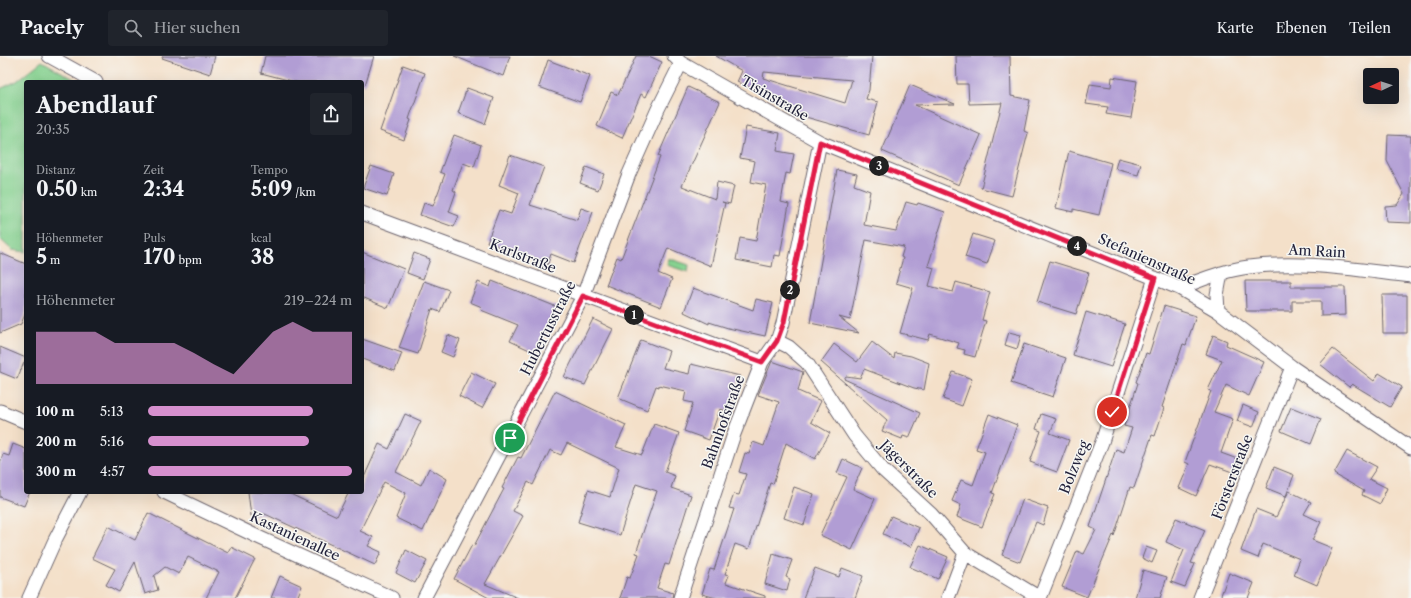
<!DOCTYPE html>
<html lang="de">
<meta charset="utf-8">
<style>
body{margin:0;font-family:"Libre Caslon Text",serif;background:#20242c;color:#f1f3f6;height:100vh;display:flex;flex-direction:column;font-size:15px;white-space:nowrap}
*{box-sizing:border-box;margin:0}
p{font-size:13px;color:#9ea1a6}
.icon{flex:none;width:22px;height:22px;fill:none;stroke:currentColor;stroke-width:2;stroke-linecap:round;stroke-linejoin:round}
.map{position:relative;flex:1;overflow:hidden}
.panel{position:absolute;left:24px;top:24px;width:340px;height:414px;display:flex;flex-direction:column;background:#171b24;border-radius:4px;box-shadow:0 4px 16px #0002}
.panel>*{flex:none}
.needle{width:26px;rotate:266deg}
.fabs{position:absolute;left:1363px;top:12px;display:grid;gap:8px}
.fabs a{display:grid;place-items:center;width:36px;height:36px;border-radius:4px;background:#171b24;box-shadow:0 4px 16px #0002;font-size:20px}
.pin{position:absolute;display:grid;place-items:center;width:34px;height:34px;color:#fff;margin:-17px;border:2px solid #fff;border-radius:50%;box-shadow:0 1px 4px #0007}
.km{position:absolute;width:20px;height:20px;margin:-10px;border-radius:50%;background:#222;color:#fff;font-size:11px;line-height:20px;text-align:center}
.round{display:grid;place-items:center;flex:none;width:42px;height:42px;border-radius:4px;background:#20242c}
.head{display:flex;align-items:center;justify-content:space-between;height:68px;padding:0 12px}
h1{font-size:22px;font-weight:700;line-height:30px}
.stats{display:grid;grid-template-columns:repeat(3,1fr);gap:6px;height:68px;padding:4px 12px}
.stats div{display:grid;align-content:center}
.stats b{font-size:20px;font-weight:700}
.stats small{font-size:11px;font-weight:400}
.stats p{font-size:11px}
.chart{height:112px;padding:8px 12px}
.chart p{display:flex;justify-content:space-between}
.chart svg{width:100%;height:72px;margin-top:4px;fill:#d690ce;opacity:.7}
ul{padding:0 12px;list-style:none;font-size:13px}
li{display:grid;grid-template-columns:64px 48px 1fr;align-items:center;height:30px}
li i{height:10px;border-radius:5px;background:#d690ce}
header{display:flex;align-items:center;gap:24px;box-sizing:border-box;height:56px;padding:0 20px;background:#171b24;border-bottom:1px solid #363941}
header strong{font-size:19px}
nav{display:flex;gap:22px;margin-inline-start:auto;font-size:14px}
.search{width:280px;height:36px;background:#20242c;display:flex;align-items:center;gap:10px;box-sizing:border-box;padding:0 14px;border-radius:4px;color:#9ea1a6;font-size:15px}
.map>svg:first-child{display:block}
</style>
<header>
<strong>Pacely</strong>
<div class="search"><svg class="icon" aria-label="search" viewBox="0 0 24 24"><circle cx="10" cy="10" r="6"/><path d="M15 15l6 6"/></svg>Hier suchen</div>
<nav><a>Karte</a><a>Ebenen</a><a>Teilen</a></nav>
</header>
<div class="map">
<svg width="1411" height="542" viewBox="0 0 1411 542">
<rect width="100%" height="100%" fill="#f6f6f2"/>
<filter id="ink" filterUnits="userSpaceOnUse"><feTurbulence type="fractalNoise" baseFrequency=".025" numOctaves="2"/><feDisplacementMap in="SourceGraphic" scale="8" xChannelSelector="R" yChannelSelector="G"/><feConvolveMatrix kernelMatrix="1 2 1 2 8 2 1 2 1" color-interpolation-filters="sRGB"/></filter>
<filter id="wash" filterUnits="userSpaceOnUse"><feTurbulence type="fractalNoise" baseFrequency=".012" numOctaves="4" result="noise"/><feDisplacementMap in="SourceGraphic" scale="16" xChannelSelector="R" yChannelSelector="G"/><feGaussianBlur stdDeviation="0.9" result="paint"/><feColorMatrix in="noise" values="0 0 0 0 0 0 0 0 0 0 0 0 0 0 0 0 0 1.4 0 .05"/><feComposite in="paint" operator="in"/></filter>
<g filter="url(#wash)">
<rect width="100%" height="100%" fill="#f4e0c9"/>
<path fill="#85d18f" stroke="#547a65" d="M42 5 79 26H26V196L12 194 0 183V33L17 25Z
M668 202 689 209 688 216 667 209Z"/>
<g id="blocks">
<path fill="#b19dd4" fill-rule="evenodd" d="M163 0H215L210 18 162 2Z
M265 0H374L365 29 362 28V26H296L261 17Z
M454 0H510L503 20Z
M636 0H649L662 6 646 41 641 38 622 82 597 70 611 36 618 39Z
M716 0H872L869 34 866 43 878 46 869 79 788 56V49L737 26 742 15ZM764 16 852 24 845 47 763 22Z
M956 0H1010L1011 40 1030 44 1024 75 1028 77 1012 140 981 132 1002 47 969 48 968 28H957Z
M548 4 590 20 580 46 539 31Z
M403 9 425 17 409 63 411 64 404 84 380 75Z
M1112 21 1137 25 1131 62 1106 58 1108 51 1086 48 1090 28 1111 31Z
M910 29 955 48 915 49 981 79 959 129 882 95Z
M688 31 720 46 682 130 715 143 717 126 734 130 730 148 722 146 725 147 711 210 668 192 658 217 672 223 661 251 606 229 617 201 621 203 660 101 658 100Z
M467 32 494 42 485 68 458 57Z
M746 71 780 77 777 95 794 98 790 118 786 117 781 146 789 148 780 200 774 199 772 211 736 204 740 182 756 185 766 129 751 126 755 105 740 102Z
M454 79 481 89 474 111 463 107 453 134 456 136 449 156 459 160 454 171 420 159 424 147 433 150 445 118 440 116Z
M1388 79 1411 80V167L1386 166 1385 150 1397 149 1404 138 1387 105Z
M1069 95 1111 107 1099 159 1073 153V156L1056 152Z
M510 99 544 111 530 149 577 164 581 152 593 156 574 207 551 198 547 210 534 205 535 203 512 193 511 195 487 186 499 154 511 158 519 137 499 129Z
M1118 102 1141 108 1138 119 1115 113Z
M371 110 394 118 387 140 363 132Z
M586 111 604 118 598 134 580 127Z
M837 114 857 118 854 129 870 135 864 169 896 175 906 146 917 149 918 147 945 156 928 210 934 212 929 230 953 236 956 226 990 236 982 264 986 265 975 301 964 298 965 294 957 292 959 287 930 278 928 284 900 277 913 232 896 227 903 202 901 201 904 191 866 184 850 264 839 261 859 277 810 267Z
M973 178 995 185 987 208 965 201Z
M362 196 404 213 388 252 362 241Z
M0 197 26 208V256L21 268 0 277Z
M414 197 430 203 423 223 407 217Z
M1050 205 1089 217 1076 258 1037 246Z
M424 225 449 234 440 256 432 253 418 298 399 292Z
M492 225 557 251 536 297 510 285 518 269 481 254 482 251 470 246 478 226 490 231Z
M1245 225H1291V231H1345L1346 259 1321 260V245H1292V255H1246Z
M693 232 753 254 756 243 773 247 765 280 728 272 709 266V268L684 256Z
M1382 239H1407V277H1383Z
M1164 250 1196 260 1186 289 1183 288 1162 351 1164 352 1155 380 1152 379 1134 432 1130 431 1114 480 1113 479 1087 541 1062 531 1077 495 1084 498 1096 474 1090 471 1116 393 1124 396 1132 372 1124 370 1138 327 1136 326 1141 312 1146 297 1149 298Z
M1086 256 1125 268 1111 311 1073 299Z
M593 263 613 273 585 329 564 321Z
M1009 276 1021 279 1017 293 1005 289Z
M448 279 460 284 453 301 441 296Z
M1213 279 1227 285 1226 289 1264 306 1249 340 1226 329 1214 356 1233 363 1221 397 1240 404 1235 417 1210 408 1196 440 1179 432 1189 408 1185 406 1211 335 1208 334 1222 304 1206 298Z
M362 283 402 297 395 315 362 303Z
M641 284 669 295 663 312 689 318 691 308 740 320 731 356 720 353 709 384 684 375 693 347 684 345 686 335 659 329V331L656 330 647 354 618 342Z
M872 286 894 303 895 297 911 300 929 307 924 334 914 332 864 313 860 322 846 320 844 323 920 357 909 382 903 380 902 383 882 375 887 364 821 306 834 288 857 306Z
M1024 288 1066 302 1053 341 1011 327Z
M0 291 26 302 17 323 0 316Z
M1333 293 1374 325 1379 317 1402 331 1390 351 1352 328 1349 331 1320 308Z
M772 305 803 316 798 335 821 345 811 366 830 377 815 403 786 387 773 428 770 427 749 493 735 488 725 518 729 519 726 527 765 540V542H716L702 538 710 513 714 514 734 453 729 452 734 438 739 439 746 418 739 416 745 397 749 398 753 386 764 390 779 346 758 339Z
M471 316 495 328 482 352 459 340Z
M953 316 972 323 962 350 943 343Z
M555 335 626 369 616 391 642 399 654 368 679 377 665 416 675 420 671 432 691 439 669 509 665 508 657 532 673 537 672 542H620L627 521 630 522 639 498 636 497 657 435 636 428 620 479 578 466 588 434 610 441 619 412 567 387 561 399 550 394 533 429 528 426 513 455 523 460 485 528 518 542H489L454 523 472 489 474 490 504 433 502 432 518 401 521 402Z
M1243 349 1259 356 1253 371 1237 365Z
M1291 351 1321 363 1311 388 1281 375Z
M405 358 421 365 396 416 421 429 429 412 447 423 423 475 396 462 406 437 384 426 360 475 373 481 368 490 381 496 375 509 265 458 251 460 248 436H286L337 460 349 436H362V426L379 388 389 393Z
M989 358 1017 369 992 437 995 438 982 471 957 461 961 449 952 445 961 424 973 429 985 396 976 393Z
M1041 358 1056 363 1050 377 1069 384 1057 416 1030 406 1041 375 1036 373Z
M13 388 26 393V436H30L24 450 0 441V407L3 398 9 400Z
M1347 395 1377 411 1369 423 1387 432 1380 448 1362 439 1364 435 1334 418Z
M843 403 862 412 853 433 875 443 852 494 820 479 847 421 837 417Z
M1274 411 1294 419 1286 440 1266 432Z
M794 431 814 438 804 469 784 462Z
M1289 435 1311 446 1304 458 1321 466 1312 484 1332 492 1317 529 1294 519 1300 503 1263 488 1258 502 1241 495 1256 453 1276 461Z
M1023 443 1048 452 1043 469 1036 466 1020 506 1002 499Z
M148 457 228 497 231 491 255 503 235 542H206L219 516 188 501 179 518 165 511 154 520 158 534 145 538 135 506 119 536 106 529 115 513 92 502 108 470 135 484Z
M891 460 919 472 911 491 883 478Z
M1176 462 1205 474 1191 507 1195 508 1185 531 1171 526 1184 494 1166 486Z
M920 489 948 501 938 523 910 511Z
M1146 491 1157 495 1152 507 1142 502Z
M406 494 427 505 415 527 396 517Z
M773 498 792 504 786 521 790 523 787 535 765 528Z
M815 512 839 521 842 512 863 520 855 542H803Z
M1143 514 1167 521 1160 542H1135Z
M1229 517 1254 527 1248 542H1220Z
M280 520 302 530 297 542H271Z"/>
</g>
</g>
<g filter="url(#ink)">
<use href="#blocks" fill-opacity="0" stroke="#6c646d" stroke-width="1"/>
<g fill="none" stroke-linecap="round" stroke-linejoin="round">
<g stroke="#6c646d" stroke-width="15">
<path id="minor" d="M49 0 96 26
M674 0 681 7 820 86 1179 232 1218 255 1292 311 1411 392
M362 157 762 306
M1179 232C1202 224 1224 214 1249 211 1302 204 1358 214 1411 220
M1218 255 1217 239 1221 217
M777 285 789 291 807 307 854 379 883 414 931 458 965 497 1040 542
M0 355 26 366
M164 436 258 481 392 542
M29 542 55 484 80 436
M424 542 583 240 629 118 658 53 681 7
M680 542 734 378 762 306 777 285 783 267 820 86
M948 542 965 497
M1040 542 1102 386 1155 222
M1200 542 1292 311"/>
</g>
<use href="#minor" stroke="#fff" stroke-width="13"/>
</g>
</g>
<g fill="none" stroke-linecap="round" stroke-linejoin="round" filter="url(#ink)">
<g stroke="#fff" stroke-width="8">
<path id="route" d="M510 382 583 240 762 306 777 285 784 266 820 86 1155 222 1112 356"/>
</g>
<use href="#route" stroke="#e11d48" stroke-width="5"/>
</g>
<g text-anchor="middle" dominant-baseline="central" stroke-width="3" stroke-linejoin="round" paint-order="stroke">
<g font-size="14" fill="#22223b" stroke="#f6f6f2">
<text transform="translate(775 42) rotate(30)">Tisinstraße</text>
<text transform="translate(1317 195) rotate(3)">Am Rain</text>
<text transform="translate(523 200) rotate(21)">Karlstraße</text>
<text transform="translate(1147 203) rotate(24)">Stefanienstraße</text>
<text transform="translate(548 272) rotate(-63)">Hubertusstraße</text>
<text transform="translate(723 366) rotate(-70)">Bahnhofstraße</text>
<text transform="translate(1074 411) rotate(-68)">Bolzweg</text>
<text transform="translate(909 413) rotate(45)">Jägerstraße</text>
<text transform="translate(1232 421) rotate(-69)">Försterstraße</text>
<text transform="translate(295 480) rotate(25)">Kastanienallee</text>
</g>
</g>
</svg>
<div class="fabs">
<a><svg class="needle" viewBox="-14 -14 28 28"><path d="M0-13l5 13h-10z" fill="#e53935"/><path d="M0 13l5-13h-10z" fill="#9ea1a6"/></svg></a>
</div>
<div class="pin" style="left:510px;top:382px;background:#1e9e55"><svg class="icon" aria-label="arrive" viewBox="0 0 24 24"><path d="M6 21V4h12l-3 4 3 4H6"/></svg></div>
<div class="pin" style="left:1112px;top:356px;background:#d93025"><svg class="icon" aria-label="check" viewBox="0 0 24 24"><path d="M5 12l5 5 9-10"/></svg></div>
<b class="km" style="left:634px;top:259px">1</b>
<b class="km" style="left:790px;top:234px">2</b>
<b class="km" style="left:879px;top:110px">3</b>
<b class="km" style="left:1077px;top:190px">4</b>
<section class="panel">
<div class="head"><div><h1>Abendlauf</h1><p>20:35</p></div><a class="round"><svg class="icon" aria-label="share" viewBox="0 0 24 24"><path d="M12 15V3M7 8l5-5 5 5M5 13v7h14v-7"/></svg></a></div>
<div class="stats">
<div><p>Distanz</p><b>0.50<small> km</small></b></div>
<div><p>Zeit</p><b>2:34</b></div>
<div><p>Tempo</p><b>5:09<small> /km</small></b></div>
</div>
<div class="stats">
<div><p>Höhenmeter</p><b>5<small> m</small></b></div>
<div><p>Puls</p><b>170<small> bpm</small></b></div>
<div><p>kcal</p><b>38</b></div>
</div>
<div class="chart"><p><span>Höhenmeter</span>219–224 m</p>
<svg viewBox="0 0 160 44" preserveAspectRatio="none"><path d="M0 44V12L10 12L20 12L30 12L40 19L50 19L60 19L70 19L80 25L90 32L100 38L110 25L120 12L130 6L140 12L150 12L160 12V44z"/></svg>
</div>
<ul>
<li><b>100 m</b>5:13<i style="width:81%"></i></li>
<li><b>200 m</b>5:16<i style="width:79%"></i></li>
<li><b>300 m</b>4:57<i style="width:100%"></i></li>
</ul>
</section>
</div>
